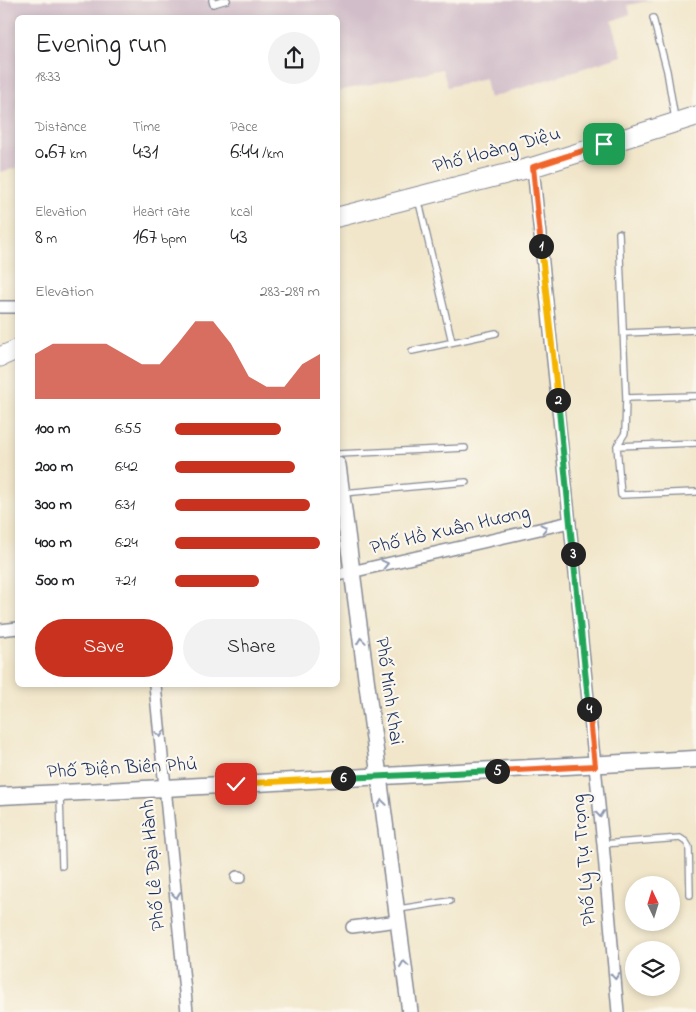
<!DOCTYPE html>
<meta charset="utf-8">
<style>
body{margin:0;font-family:"Indie Flower",sans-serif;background:#f2f2f2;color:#202124;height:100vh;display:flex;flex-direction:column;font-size:19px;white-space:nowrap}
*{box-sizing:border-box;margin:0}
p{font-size:16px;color:#757577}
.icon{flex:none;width:28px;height:28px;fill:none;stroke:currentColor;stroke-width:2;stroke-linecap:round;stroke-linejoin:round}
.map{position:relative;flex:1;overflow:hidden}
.panel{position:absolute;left:15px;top:15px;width:325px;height:672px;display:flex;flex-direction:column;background:#fff;border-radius:8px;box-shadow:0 2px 8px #0003}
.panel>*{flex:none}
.needle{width:32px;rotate:356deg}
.fabs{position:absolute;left:625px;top:876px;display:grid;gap:10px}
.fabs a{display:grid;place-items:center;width:55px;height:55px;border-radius:50%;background:#fff;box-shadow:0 2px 8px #0003;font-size:25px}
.pin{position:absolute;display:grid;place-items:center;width:42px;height:42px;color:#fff;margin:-21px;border-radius:10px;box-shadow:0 2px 8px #0006}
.km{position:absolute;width:25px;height:25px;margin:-12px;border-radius:50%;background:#222;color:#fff;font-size:14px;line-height:25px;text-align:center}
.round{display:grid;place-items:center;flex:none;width:52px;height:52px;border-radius:26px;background:#f2f2f2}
.head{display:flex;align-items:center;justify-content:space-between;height:85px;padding:0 20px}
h1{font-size:28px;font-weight:600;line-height:38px}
.figures{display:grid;grid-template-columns:repeat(3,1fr);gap:8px;height:85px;padding:5px 20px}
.figures div{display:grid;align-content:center}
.figures b{font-size:21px;font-weight:600}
.figures small{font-size:14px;font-weight:400}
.figures p{font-size:14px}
.chart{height:140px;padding:10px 20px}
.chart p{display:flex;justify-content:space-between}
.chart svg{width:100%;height:90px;margin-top:5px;fill:#c8321e;opacity:.7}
.action{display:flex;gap:10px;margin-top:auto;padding:10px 20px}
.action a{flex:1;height:58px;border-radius:30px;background:#c8321e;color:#fff;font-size:20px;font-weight:600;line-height:58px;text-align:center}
.action a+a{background:#f2f2f2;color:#202124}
ul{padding:0 20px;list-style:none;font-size:16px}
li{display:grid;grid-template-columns:80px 60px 1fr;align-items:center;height:38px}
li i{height:12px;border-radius:6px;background:#c8321e}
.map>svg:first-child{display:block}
</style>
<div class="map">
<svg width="696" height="1012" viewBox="0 0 696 1012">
<rect width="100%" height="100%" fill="#fbf7ec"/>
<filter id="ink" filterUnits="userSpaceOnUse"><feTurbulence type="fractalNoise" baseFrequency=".02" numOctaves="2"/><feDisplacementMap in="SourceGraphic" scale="10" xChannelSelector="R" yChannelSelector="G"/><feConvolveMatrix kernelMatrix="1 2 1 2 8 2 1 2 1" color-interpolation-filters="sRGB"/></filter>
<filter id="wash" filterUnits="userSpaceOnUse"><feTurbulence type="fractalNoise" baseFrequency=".0096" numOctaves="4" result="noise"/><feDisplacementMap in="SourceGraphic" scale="20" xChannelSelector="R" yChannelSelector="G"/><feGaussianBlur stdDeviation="1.12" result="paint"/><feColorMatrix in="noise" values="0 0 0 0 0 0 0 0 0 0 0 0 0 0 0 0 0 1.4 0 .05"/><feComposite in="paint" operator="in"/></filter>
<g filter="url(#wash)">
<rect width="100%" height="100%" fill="#f1e6ca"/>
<path fill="#d1bdc9" d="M0 0H654L628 5 630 14 612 21 622 56 489 98 485 78 448 87 442 69 338 91V18H18L17 168 0 172Z"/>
</g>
<g filter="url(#ink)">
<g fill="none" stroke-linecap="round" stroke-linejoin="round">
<g stroke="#868a94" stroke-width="8">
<path id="service" d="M212 0 213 4 227 0
M653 18 667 71 675 119
M418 198 452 342
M619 233 626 398
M624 333 696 330
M412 351 496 333
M696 443 617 446 621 495 696 492
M617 446 625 433 626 398 696 396
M338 454 465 448
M343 493 466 482
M60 795 62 866
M603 844 680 838 686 842 689 847 690 895
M399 909 450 901"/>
</g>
<g stroke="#868a94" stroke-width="14">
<path id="minor" d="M533 167 603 844 618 1012
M0 307H18
M338 575 570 522
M0 630 18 628
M155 685 187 1012
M237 877H240
M352 927 398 921"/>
</g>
<g stroke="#868a94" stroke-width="18">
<path id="tertiary" d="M338 465 410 1012"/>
</g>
<g stroke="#868a94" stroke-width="19">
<path id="secondary" d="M0 796 165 788 696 759"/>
</g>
<g stroke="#868a94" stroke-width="21">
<path id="primary" d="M338 217 533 167 696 116
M0 357 18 349"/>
</g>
<use href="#service" stroke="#fff" stroke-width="5.5"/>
<use href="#minor" stroke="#fff" stroke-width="11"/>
<use href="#tertiary" stroke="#fff" stroke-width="15"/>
<use href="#secondary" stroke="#fff" stroke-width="16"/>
<use href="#primary" stroke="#fff" stroke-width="19"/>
</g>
<defs><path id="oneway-chevron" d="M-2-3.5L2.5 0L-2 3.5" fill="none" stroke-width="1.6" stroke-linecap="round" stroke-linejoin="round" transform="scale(1.25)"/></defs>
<g stroke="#8d97ae">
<use href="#oneway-chevron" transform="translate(544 528) rotate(-13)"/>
<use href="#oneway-chevron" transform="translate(385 564) rotate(-13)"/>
<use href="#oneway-chevron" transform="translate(361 641) rotate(-98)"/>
<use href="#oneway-chevron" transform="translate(160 734) rotate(84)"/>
<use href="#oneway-chevron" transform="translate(382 803) rotate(-98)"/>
<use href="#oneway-chevron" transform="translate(600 814) rotate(84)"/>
<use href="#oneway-chevron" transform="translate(176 895) rotate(85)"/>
<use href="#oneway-chevron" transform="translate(404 964) rotate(-98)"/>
<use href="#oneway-chevron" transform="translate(615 976) rotate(85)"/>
</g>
</g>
<g fill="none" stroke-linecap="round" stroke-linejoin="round" filter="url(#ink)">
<g stroke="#fff" stroke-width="10">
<path id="split-1" d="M541 246 533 167 604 144"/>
</g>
<g stroke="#fff" stroke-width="10">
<path id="split-2" d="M541 246 558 400"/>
</g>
<g stroke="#fff" stroke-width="10">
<path id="split-3" d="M558 400 573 554"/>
</g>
<g stroke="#fff" stroke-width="10">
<path id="split-4" d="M573 554 589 709"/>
</g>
<g stroke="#fff" stroke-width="10">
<path id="split-5" d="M497 771 595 766 589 709"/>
</g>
<g stroke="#fff" stroke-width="10">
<path id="split-6" d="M343 778 497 771"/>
</g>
<g stroke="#fff" stroke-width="10">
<path id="split-7" d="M236 784 343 778"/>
</g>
<use href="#split-1" stroke="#f0652b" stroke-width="6"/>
<use href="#split-2" stroke="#f5b400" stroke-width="6"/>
<use href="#split-3" stroke="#22a559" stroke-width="6"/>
<use href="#split-4" stroke="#22a559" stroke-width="6"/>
<use href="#split-5" stroke="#f0652b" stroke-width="6"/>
<use href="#split-6" stroke="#22a559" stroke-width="6"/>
<use href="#split-7" stroke="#f5b400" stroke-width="6"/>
</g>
<g text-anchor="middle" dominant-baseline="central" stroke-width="4.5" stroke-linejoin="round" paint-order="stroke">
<g font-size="20" fill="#1b2f5e" stroke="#fbf7ec">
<text transform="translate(497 151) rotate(-15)">Phố Hoàng Diệu</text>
<text transform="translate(450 531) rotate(-13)">Phố Hồ Xuân Hương</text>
<text transform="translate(388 691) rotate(82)">Phố Minh Khai</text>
<text transform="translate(122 769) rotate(-3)">Phố Điện Biên Phủ</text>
<text transform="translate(585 860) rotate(-95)">Phố Lý Tự Trọng</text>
<text transform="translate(154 865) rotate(-95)">Phố Lê Đại Hành</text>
</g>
</g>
</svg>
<div class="fabs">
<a><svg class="needle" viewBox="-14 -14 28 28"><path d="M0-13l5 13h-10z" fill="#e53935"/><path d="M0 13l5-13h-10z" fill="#757577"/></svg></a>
<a><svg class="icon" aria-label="layers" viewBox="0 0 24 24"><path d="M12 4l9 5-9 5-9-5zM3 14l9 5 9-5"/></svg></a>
</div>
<div class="pin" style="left:604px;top:144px;background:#1e9e55"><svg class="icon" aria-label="arrive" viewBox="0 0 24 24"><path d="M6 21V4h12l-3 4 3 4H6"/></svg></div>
<div class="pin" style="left:236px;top:784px;background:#d93025"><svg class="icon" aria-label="check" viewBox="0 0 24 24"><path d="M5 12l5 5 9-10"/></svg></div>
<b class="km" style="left:541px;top:246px">1</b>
<b class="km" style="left:558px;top:400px">2</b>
<b class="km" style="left:573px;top:554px">3</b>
<b class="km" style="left:589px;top:709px">4</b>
<b class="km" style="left:497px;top:771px">5</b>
<b class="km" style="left:343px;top:778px">6</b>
<section class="panel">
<div class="head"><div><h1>Evening run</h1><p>18:33</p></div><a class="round"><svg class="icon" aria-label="share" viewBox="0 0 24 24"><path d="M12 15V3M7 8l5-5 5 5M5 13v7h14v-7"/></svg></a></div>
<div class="figures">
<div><p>Distance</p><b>0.67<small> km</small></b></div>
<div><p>Time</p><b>4:31</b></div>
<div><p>Pace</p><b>6:44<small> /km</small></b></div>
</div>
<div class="figures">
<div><p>Elevation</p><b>8<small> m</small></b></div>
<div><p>Heart rate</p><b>167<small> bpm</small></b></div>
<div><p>kcal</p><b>43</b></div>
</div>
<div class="chart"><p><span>Elevation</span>283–289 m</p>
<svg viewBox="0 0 160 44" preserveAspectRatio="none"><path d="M0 44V22L10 17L20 17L30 17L40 17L50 22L60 27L70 27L80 17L90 6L100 6L110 17L120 33L130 38L140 38L150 27L160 22V44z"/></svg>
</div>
<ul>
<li><b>100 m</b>6:55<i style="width:73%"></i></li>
<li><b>200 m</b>6:42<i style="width:83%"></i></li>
<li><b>300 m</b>6:31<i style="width:93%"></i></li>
<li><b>400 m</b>6:24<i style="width:100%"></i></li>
<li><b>500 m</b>7:21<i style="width:58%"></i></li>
</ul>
<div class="action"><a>Save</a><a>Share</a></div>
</section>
</div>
